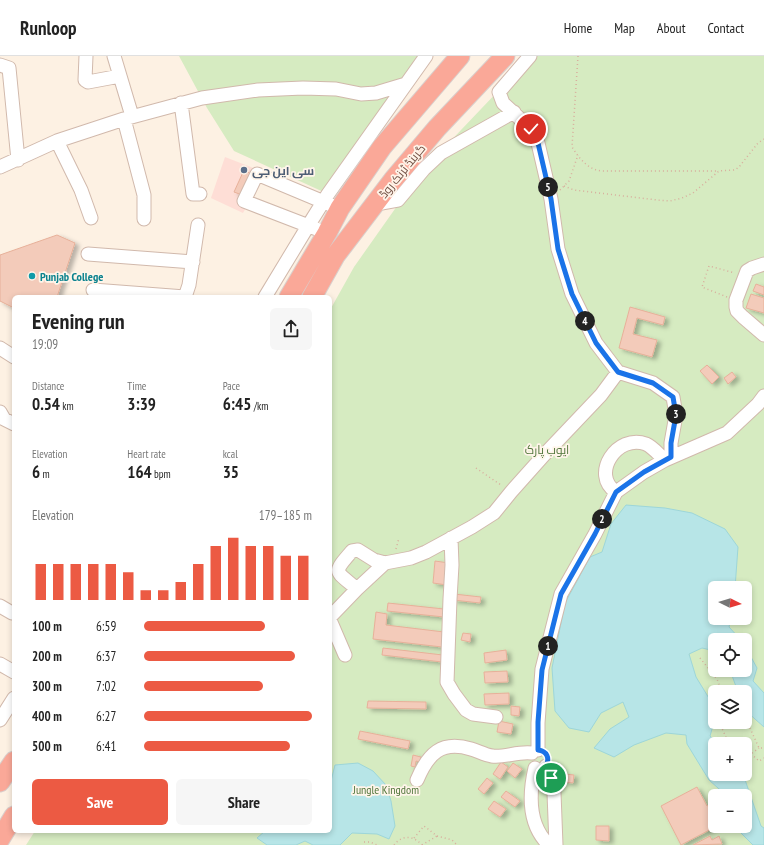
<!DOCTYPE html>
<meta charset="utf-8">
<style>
body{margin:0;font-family:"PT Sans Narrow",Cairo,sans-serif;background:#f6f6f6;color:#222;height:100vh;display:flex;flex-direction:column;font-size:15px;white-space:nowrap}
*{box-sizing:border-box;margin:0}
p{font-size:13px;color:#767676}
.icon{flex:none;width:22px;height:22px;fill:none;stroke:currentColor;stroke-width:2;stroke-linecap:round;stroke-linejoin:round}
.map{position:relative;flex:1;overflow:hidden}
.drawer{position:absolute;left:12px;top:239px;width:320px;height:538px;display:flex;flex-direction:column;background:#fff;border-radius:6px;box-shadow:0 2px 6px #0003}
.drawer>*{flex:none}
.needle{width:26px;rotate:95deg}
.buttons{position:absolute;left:708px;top:525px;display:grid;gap:8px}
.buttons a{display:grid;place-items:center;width:44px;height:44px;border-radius:6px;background:#fff;box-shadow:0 2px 6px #0003;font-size:20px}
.pin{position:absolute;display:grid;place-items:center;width:34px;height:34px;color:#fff;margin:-17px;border:2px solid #fff;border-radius:50%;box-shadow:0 1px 4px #0007}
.km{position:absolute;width:20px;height:20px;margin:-10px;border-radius:50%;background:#222;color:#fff;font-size:11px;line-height:20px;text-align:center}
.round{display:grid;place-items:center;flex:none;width:42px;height:42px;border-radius:6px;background:#f6f6f6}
.headline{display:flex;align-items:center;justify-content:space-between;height:68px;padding:0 20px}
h1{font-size:22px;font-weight:700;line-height:30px}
.stats{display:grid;grid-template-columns:repeat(3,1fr);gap:6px;height:68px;padding:4px 20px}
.stats div{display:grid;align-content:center}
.stats b{font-size:17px;font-weight:700}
.stats small{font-size:11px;font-weight:400}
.stats p{font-size:11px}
.chart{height:112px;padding:8px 20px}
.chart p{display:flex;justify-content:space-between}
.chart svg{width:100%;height:72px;margin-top:4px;stroke:#ec5a43;stroke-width:6}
.cta{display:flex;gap:8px;margin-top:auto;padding:8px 20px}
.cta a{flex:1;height:46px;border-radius:6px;background:#ec5a43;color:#fff;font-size:16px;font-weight:700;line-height:46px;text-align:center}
.cta a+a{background:#f6f6f6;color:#222}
ul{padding:0 20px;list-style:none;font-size:13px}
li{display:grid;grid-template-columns:64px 48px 1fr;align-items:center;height:30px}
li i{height:10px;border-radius:5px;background:#ec5a43}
header{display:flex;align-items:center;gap:24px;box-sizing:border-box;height:56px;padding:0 20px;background:#fff;border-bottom:1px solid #e0e0e0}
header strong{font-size:19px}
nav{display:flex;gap:22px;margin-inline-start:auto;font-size:14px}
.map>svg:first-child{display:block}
</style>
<header>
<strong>Runloop</strong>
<nav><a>Home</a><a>Map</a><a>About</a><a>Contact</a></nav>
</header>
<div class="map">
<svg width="764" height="789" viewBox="0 0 764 789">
<defs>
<filter id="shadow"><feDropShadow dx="4" dy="2.5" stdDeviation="2" flood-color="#0004"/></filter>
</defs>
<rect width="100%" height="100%" fill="#fdf1e3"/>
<path fill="#feded6" d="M225 101 266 117 243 157 211 142Z"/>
<path fill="#d6ebc1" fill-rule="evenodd" d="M179 0H424L328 138 234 95 207 52Z
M535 0H764V789H26L35 775H330V254L354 211 421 116 501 32ZM715 532H745V562H715ZM715 584H745V614H715ZM715 636H745V666H715ZM715 688H745V718H715ZM715 740H745V770H715Z"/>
<path fill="#b7e5e7" stroke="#9dd6d9" d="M626 449 665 452 692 457 725 473 738 491 735 532H715V562H731L729 571 741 584H715V595L702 592 689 598 696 621 715 652V663L710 680 717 688H715V718H743L761 770 764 772V789H753L738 774 737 770H745V740H727L709 724 687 688 686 679 666 677 634 689 614 701 594 692 610 673 629 661 623 646 601 657 589 676 569 672 555 655 552 612 565 547 590 501 602 496 611 468Z
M745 590 757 612 753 625 764 637V671L746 655 745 636H738L730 614H745Z
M358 707 373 715 386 729 391 745 395 770 389 783 377 778 352 777 340 789H313L305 785 296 789H267L257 782 265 775H330V729L335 709Z"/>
<path fill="#f3cbba" stroke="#e7b099" filter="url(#shadow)" d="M244 114 253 119 242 139 234 136Z
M57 179 75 187 57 241H14V252L0 245V199Z
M756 228 764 231V239L753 235Z
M751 238 764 242V257L746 252Z
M630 251 665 261 663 269 637 262 633 278 657 284 652 301 619 292Z
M707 309 719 321 712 328 700 315Z
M732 316 736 321 728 328 724 322Z
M435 505 449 507 447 529 433 527Z
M454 538 481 541 480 547 453 544Z
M388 547 444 553V561L387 555Z
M376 556 387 558 386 569 444 576 442 591 373 583Z
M463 577 471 578 470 586 461 584Z
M383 592 443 599 442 606 382 599Z
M506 594 507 604 485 607 484 597Z
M507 615 508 626 485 627 484 616Z
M509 637V648L485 649 484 638Z
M368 645 426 646V653L367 652Z
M511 650 520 651 519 660 511 659Z
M499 665 513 668 511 678 497 676Z
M360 675 410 685 408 693 358 683Z
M413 699 421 701 420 706 416 705 415 711 411 710Z
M501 706 508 711 500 723 493 718Z
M513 707 522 713 515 722 507 715Z
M565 718 574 719 573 727 564 726Z
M487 722 493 727 484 738 478 733Z
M697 731 707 750 712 747 715 753V770H717L681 789 661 750Z
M506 735 520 745 515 751 501 741Z
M494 745 506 753 500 761 488 753Z
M596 770H609V785L596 784Z
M710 780 712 784 719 780 722 788 693 789Z"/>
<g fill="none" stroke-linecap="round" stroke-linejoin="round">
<g stroke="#d1b9ac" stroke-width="15">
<path id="minor" d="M86 0 85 24 88 26 120 20
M114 0 132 60
M530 0 499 36 503 47 531 73 538 87 551 143 558 193 572 238 596 287 618 316 653 327 673 341 676 359 671 387V401
M0 9 9 12 18 104
M181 47 193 138H200
M124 63 144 139V163
M57 85 81 134 91 162
M0 111 57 85 124 63 202 42 258 34 303 32 336 33 361 38 376 37 406 28
M376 148 398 144 424 113 441 97 514 56
M327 177 244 145 257 118 331 149
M88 198 193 206
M764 208 752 212 747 215 736 244V251L737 255 743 261 764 279
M93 234 185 241
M185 241 189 229 198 169
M265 241 308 170 328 138 426 0
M0 292 14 301
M0 356 4 363 14 368
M616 436C590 419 617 377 646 388 653 391 659 399 665 404
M451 482 452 509 450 543 447 626 454 638 466 654 473 658 496 661
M357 533C335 514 332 518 352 495L358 494 374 504 385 507
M0 550 12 557
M330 561 357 533 385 507 411 502 426 496 472 471 494 457 511 436 544 399 601 339 618 316
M330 564 345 599
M0 608 14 616
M0 664 14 642
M538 694V667L542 613 561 538 595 478 616 436 644 416 665 404 727 377 758 348 764 340
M546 710 551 722 554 737 556 789
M535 712C529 738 528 769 549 789
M417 724C428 698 441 684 471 693 478 695 485 699 492 700 504 702 518 695 532 697"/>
</g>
<g stroke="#d9cfcc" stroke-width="21">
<path id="highway" d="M289 241 327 177 340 152 382 91 460 0
M312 241 335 200 393 124 437 72 505 0
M0 726 14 705
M0 783 14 760"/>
</g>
<path stroke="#d8ae9d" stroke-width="1.5" stroke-dasharray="1 3" stroke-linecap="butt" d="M578 0 572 91C579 102 588 114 602 115H719
M564 130 574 134 657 144 670 145 682 142 693 137 719 115 735 114 739 111 758 87 764 83
M560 134 569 125 578 99
M727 241 702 231 709 210 735 217
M476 412 501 429
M396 493 399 482
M700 602 717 623 722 636
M745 661 759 692H762L764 694
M721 666 720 668 729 688
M745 695 751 698 759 692
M751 698 759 705 764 702
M414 782 424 770 437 780 452 784 457 789
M364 786H370L377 789
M394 789C402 779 413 779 422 789
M422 789 437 780"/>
<use href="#minor" stroke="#fff" stroke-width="13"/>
<use href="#highway" stroke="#faa898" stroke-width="19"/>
</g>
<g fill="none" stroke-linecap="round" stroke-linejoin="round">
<g stroke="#fff" stroke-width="8">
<path id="route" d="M531 73 538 87 551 143 558 193 572 238 596 287 618 316 653 327 673 341 676 359 671 387V401L644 416 616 436 595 478 561 538 542 614 538 666V694C547 695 550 702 546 710L551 722"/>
</g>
<use href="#route" stroke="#1a73e8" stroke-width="5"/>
</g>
<circle fill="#5c6f8a" stroke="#fff5ea" stroke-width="1.5" cx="244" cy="114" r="4"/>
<circle fill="#0f9aa8" stroke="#fff5ea" stroke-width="1.5" cx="32" cy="220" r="4"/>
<g text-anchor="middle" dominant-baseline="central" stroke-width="3.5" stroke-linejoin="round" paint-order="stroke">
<g font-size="12" font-weight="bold" fill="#4e5e75" stroke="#fff5ea" text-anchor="start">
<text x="252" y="114">سی این جی</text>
</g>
<g font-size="12" fill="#765448" stroke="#fff5ea">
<text transform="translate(402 115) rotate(-51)">گرینڈ ٹرنک روڈ</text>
</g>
<g font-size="12" font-weight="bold" fill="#0d838f" stroke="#fff5ea" text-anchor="start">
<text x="40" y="220">Punjab College</text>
</g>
<g font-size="12" fill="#53773d" stroke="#fff5ea">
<text x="547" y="393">ایوب پارک</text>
<text x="386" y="733">Jungle Kingdom</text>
</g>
</g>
</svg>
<div class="buttons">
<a><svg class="needle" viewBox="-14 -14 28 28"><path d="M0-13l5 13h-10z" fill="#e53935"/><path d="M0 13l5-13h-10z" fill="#767676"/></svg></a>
<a><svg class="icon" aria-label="locate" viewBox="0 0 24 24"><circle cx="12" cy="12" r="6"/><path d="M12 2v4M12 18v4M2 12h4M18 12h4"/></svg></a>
<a><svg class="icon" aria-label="layers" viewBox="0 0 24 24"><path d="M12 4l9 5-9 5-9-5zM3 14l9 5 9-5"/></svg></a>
<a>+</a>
<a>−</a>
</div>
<div class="pin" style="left:551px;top:722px;background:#1e9e55"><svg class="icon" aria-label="arrive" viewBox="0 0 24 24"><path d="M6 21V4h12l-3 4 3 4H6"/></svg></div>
<div class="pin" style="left:531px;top:73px;background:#d93025"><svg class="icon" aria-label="check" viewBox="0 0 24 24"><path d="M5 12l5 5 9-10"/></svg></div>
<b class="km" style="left:548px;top:590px">1</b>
<b class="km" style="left:602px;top:463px">2</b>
<b class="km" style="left:676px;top:358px">3</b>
<b class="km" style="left:585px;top:265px">4</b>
<b class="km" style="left:548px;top:131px">5</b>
<section class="drawer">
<div class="headline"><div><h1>Evening run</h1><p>19:09</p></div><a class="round"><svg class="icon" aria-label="share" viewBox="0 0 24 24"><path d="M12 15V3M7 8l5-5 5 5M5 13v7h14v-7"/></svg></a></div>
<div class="stats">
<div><p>Distance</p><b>0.54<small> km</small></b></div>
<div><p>Time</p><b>3:39</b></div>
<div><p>Pace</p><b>6:45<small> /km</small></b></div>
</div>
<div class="stats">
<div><p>Elevation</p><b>6<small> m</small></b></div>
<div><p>Heart rate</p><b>164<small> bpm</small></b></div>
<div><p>kcal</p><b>35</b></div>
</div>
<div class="chart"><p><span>Elevation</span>179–185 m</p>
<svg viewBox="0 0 160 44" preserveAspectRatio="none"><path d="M5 44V22M15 44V22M25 44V22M35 44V22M45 44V22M55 44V27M65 44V38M75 44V38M85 44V33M95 44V22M105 44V11M115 44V6M125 44V11M135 44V11M145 44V17M155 44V17"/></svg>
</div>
<ul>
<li><b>100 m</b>6:59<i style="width:72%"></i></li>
<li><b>200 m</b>6:37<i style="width:90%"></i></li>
<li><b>300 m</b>7:02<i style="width:71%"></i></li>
<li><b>400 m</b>6:27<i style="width:100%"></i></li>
<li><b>500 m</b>6:41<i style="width:87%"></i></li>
</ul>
<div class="cta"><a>Save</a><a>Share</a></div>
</section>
</div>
